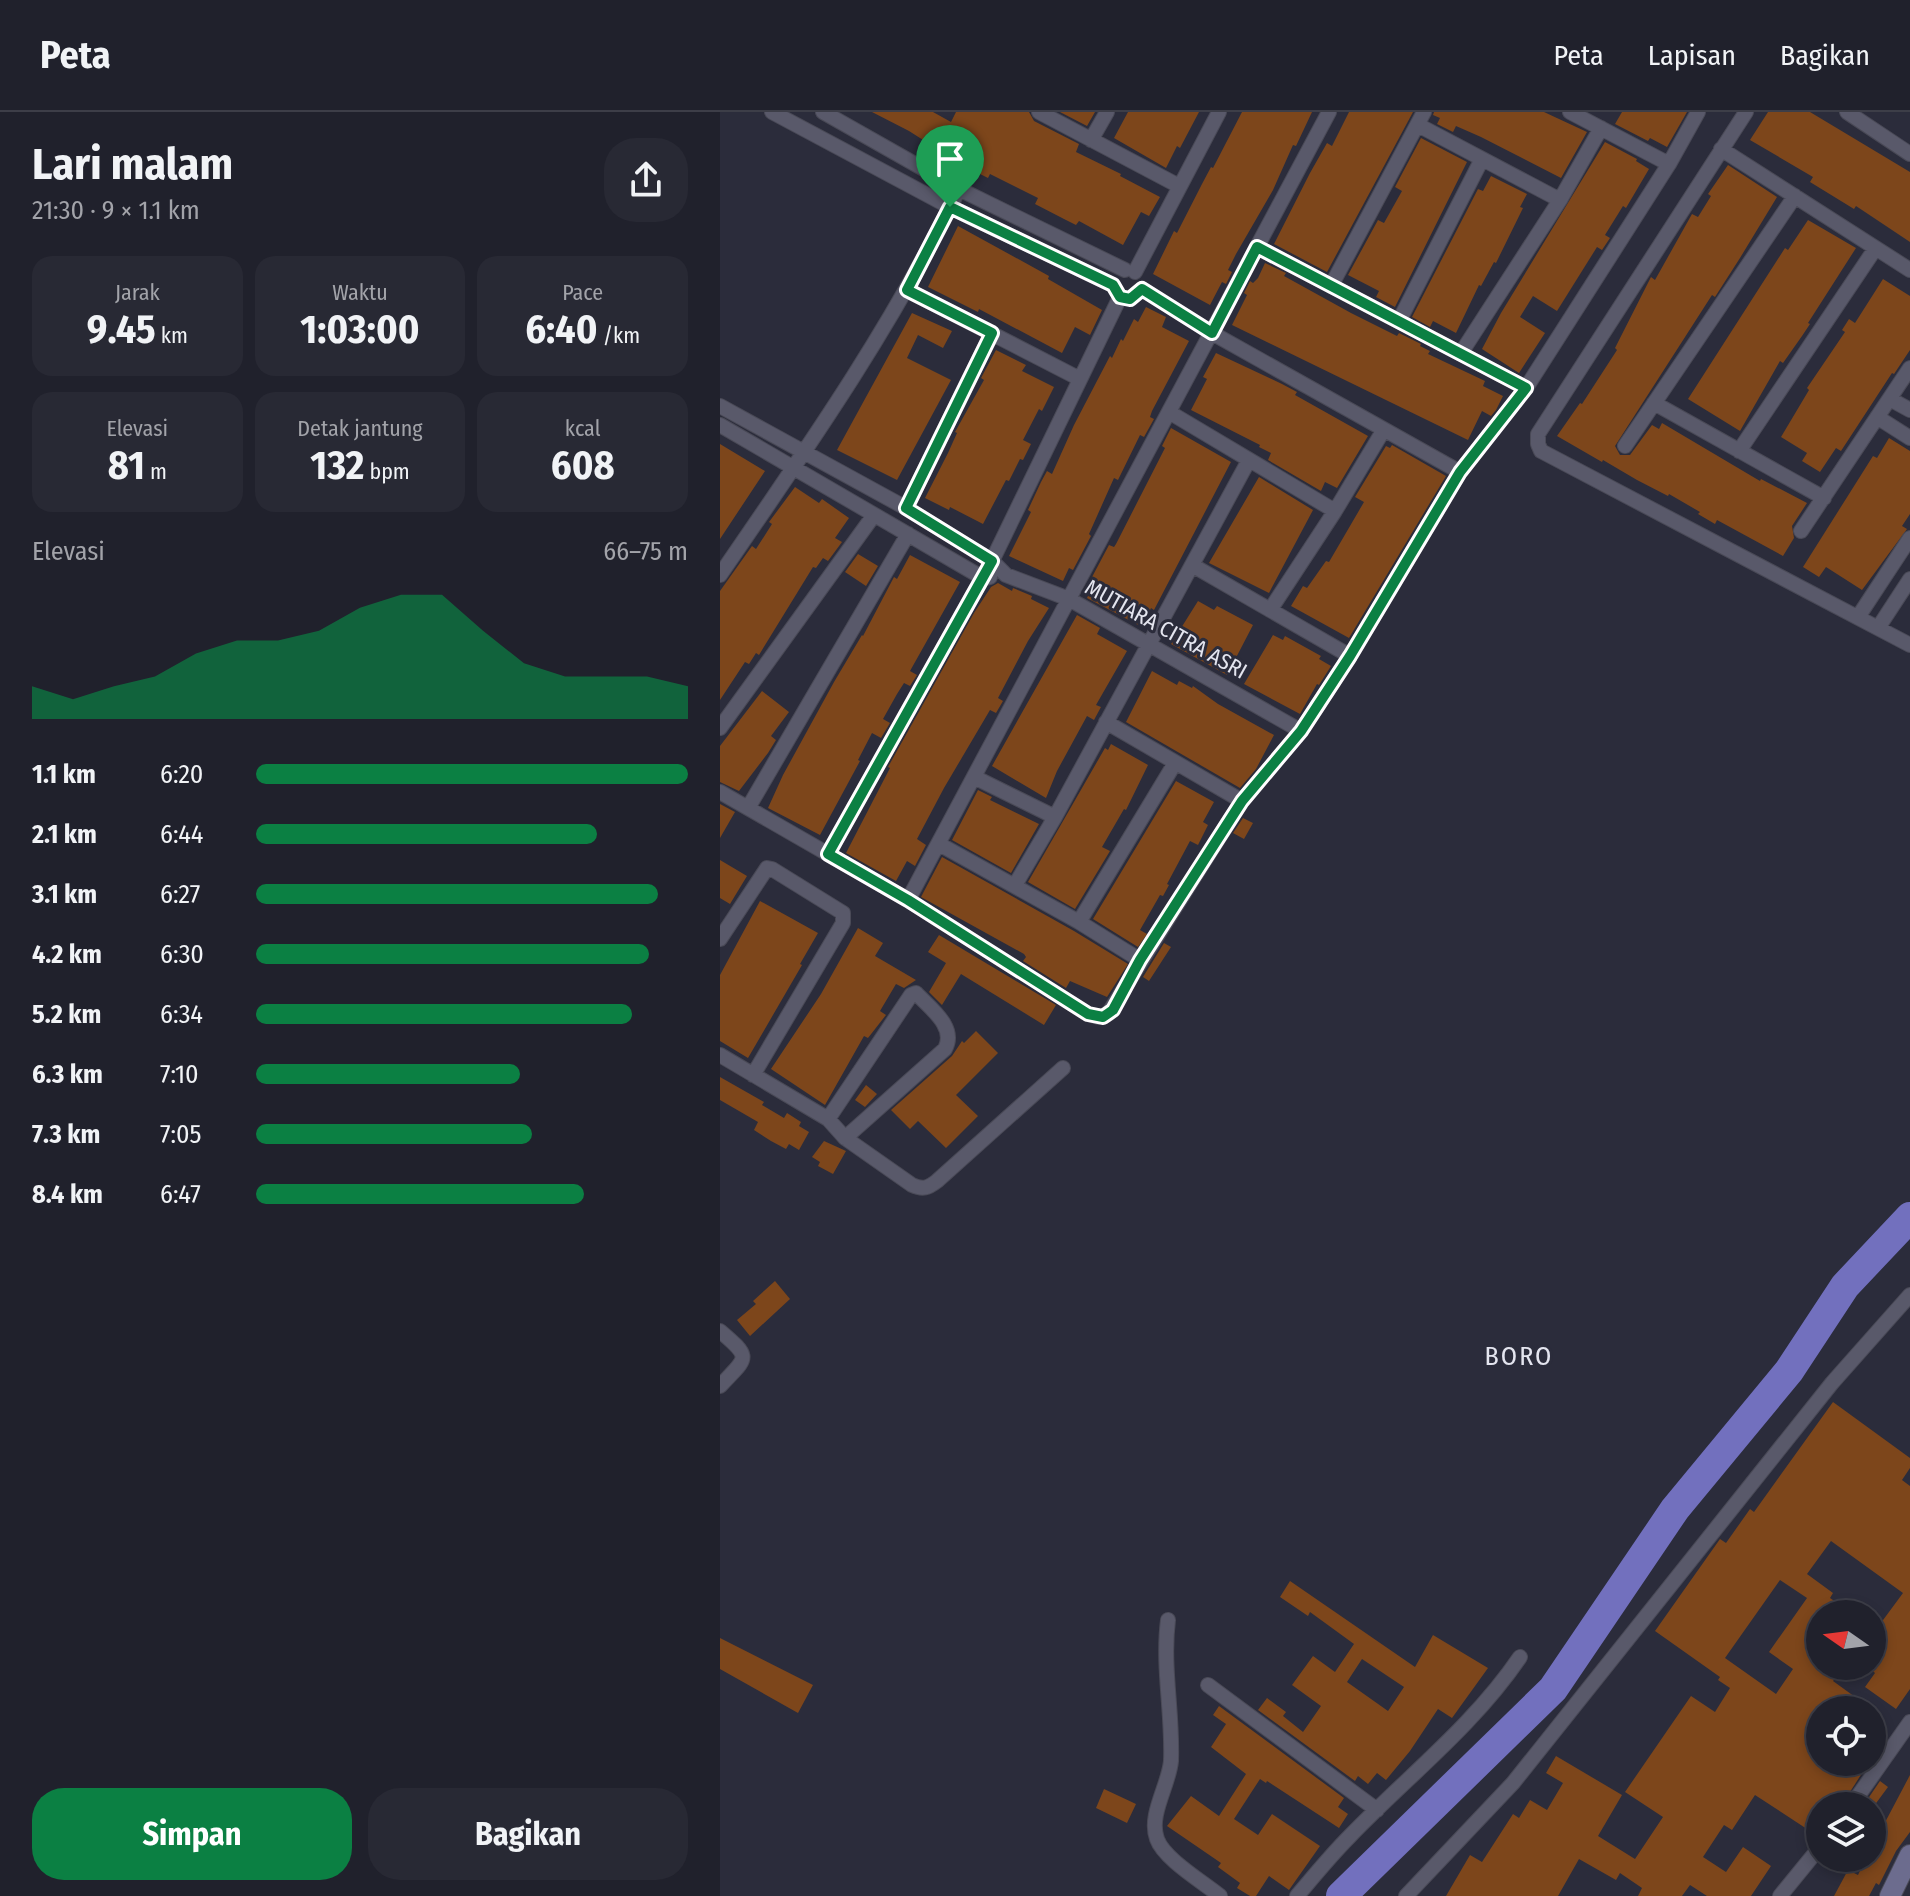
<!DOCTYPE html>
<html lang="id">
<meta charset="utf-8">
<style>
body{margin:0;font-family:"Fira Sans Condensed",sans-serif;background:#282934;color:#f1f3f6;height:100vh;display:flex;flex-direction:column;font-size:30px;white-space:nowrap}
*{box-sizing:border-box;margin:0}
p{font-size:26px;color:#a2a3a9}
.icon{flex:none;width:44px;height:44px;fill:none;stroke:currentColor;stroke-width:2;stroke-linecap:round;stroke-linejoin:round}
.map{position:relative;flex:1;overflow:hidden}
.side{display:flex;flex-direction:column;background:#20212c;width:720px}
.side>*{flex:none}
.needle{width:52px;rotate:284deg}
.buttons{position:absolute;left:1086px;top:1488px;display:grid;gap:16px}
.buttons a{display:grid;place-items:center;width:80px;height:80px;border-radius:50%;background:#20212c;box-shadow:0 4px 12px #0003,0 0 0 2px #3d3e48;font-size:40px}
.pin{position:absolute;display:grid;place-items:center;width:68px;height:68px;color:#fff;margin:-82px -34px;border-radius:50% 50% 50% 0;rotate:-45deg;box-shadow:0 0 8px #0007}
.pin .icon{rotate:45deg}
.round{display:grid;place-items:center;flex:none;width:84px;height:84px;border-radius:32px;background:#282934}
.headline{display:flex;align-items:center;justify-content:space-between;height:136px;padding:0 32px}
h1{font-size:44px;font-weight:700;line-height:60px}
.figures{display:grid;grid-template-columns:repeat(3,1fr);gap:12px;height:136px;padding:8px 32px}
.figures div{display:grid;align-content:center;border-radius:20px;background:#282934;text-align:center}
.figures b{font-size:40px;font-weight:700}
.figures small{font-size:22px;font-weight:400}
.figures p{font-size:22px}
.chart{height:224px;padding:16px 32px}
.chart p{display:flex;justify-content:space-between}
.chart svg{width:100%;height:144px;margin-top:8px;fill:#0b8043;opacity:.7}
.cta{display:flex;gap:16px;margin-top:auto;padding:16px 32px}
.cta a{flex:1;height:92px;border-radius:32px;background:#0b8043;color:#fff;font-size:32px;font-weight:700;line-height:92px;text-align:center}
.cta a+a{background:#282934;color:#f1f3f6}
ul{padding:0 32px;list-style:none;font-size:26px}
li{display:grid;grid-template-columns:128px 96px 1fr;align-items:center;height:60px}
li i{height:20px;border-radius:10px;background:#0b8043}
header{display:flex;align-items:center;gap:48px;box-sizing:border-box;height:112px;padding:0 40px;background:#20212c;border-bottom:2px solid #3d3e48}
header strong{font-size:38px}
nav{display:flex;gap:44px;margin-inline-start:auto;font-size:28px}
main{display:flex;flex:1;min-height:0}
.map>svg:first-child{display:block}
</style>
<header>
<strong>Peta</strong>
<nav><a>Peta</a><a>Lapisan</a><a>Bagikan</a></nav>
</header>
<main>
<section class="side">
<div class="headline"><div><h1>Lari malam</h1><p>21:30 · 9 × 1.1 km</p></div><a class="round"><svg class="icon" aria-label="share" viewBox="0 0 24 24"><path d="M12 15V3M7 8l5-5 5 5M5 13v7h14v-7"/></svg></a></div>
<div class="figures">
<div><p>Jarak</p><b>9.45<small> km</small></b></div>
<div><p>Waktu</p><b>1:03:00</b></div>
<div><p>Pace</p><b>6:40<small> /km</small></b></div>
</div>
<div class="figures">
<div><p>Elevasi</p><b>81<small> m</small></b></div>
<div><p>Detak jantung</p><b>132<small> bpm</small></b></div>
<div><p>kcal</p><b>608</b></div>
</div>
<div class="chart"><p><span>Elevasi</span>66–75 m</p>
<svg viewBox="0 0 160 44" preserveAspectRatio="none"><path d="M0 44V34L10 38L20 34L30 31L40 24L50 20L60 20L70 17L80 10L90 6L100 6L110 17L120 27L130 31L140 31L150 31L160 34V44z"/></svg>
</div>
<ul>
<li><b>1.1 km</b>6:20<i style="width:100%"></i></li>
<li><b>2.1 km</b>6:44<i style="width:79%"></i></li>
<li><b>3.1 km</b>6:27<i style="width:93%"></i></li>
<li><b>4.2 km</b>6:30<i style="width:91%"></i></li>
<li><b>5.2 km</b>6:34<i style="width:87%"></i></li>
<li><b>6.3 km</b>7:10<i style="width:61%"></i></li>
<li><b>7.3 km</b>7:05<i style="width:64%"></i></li>
<li><b>8.4 km</b>6:47<i style="width:76%"></i></li>
</ul>
<div class="cta"><a>Simpan</a><a>Bagikan</a></div>
</section>
<div class="map">
<svg width="1190" height="1784" viewBox="0 0 1190 1784">
<rect width="100%" height="100%" fill="#2b2c3b"/>
<g fill="none" stroke-linecap="round" stroke-linejoin="round">
<path stroke="#7270be" stroke-width="30" d="M621 1784 833 1577 955 1397 1069 1259 1125 1174 1190 1105"/>
</g>
<path fill="#7d461b" fill-rule="evenodd" d="M152 0H213L231 10 236 0H309L314 9 359 32 356 40 401 62 400 64 440 85 429 104 421 100 403 133 359 109 356 113 344 107 315 92 318 86 270 62 268 66 244 54 189 19Z
M340 0H375L367 14Z
M408 0H479L460 36 457 34 446 56 394 26Z
M522 0H592L576 34 573 33 553 78 516 142 508 158 512 160 506 172 502 170 490 193 433 162 454 119 457 121 482 72 491 55 493 56Z
M629 0H693L607 160 554 132 590 61 607 31 612 34Z
M714 0H824L867 20 841 66 761 25 736 14 733 20 717 12 720 6 713 3Z
M902 0H967L947 35 930 26 928 29 895 12Z
M1048 0H1090L1190 60V130L1136 94 1134 97 1090 70 1093 65 1030 28Z
M701 26 747 50 675 195 656 185 659 179 628 163 658 108 664 111 682 79 675 75Z
M885 30 917 47 916 49 929 57 906 96 903 94 885 123 890 126 882 138 877 135 837 199 813 184 800 205 825 221 799 261 762 237 781 201Z
M1008 53 1057 85 1020 146 995 185 992 183 895 334 900 343H910L932 313 939 317 942 311 1040 369 1041 367 1087 391 1072 414 1074 426 1063 444 997 408 995 412 978 402 980 400 949 382 948 384 917 368 883 348 882 350 837 324 860 291 862 292 897 238 895 236 931 165 935 168 972 102 978 105 991 84 988 82Z
M771 64 807 82 800 95 803 96 776 151 774 150 761 174 759 173 736 221 713 209 710 215 692 205 758 77 763 79Z
M1088 108 1136 136 1088 211 1090 212 1082 224 1063 251 1060 249 1020 319 968 287 1065 136 1068 138Z
M238 114 329 164 328 167 382 198 370 223 355 215 342 241 259 197 258 200 208 175Z
M545 151 566 161 564 164 631 201 677 224 679 221 701 232 700 234 710 239 708 242 765 269 763 274 783 284 776 298 771 304 762 299 748 328 512 213 527 183 524 181 530 169 533 171 538 166Z
M1163 167 1190 184V238L1174 262 1172 261 1121 339 1116 336 1100 360 1082 349 1087 341 1061 325 1089 278 1087 276 1125 220 1122 218 1129 207 1135 211Z
M426 195 446 205 442 215 469 229 432 299 430 305 434 307 424 325 420 323 398 368 394 366 369 422 371 424 353 458 349 456 343 469 289 444 311 400 308 398 321 370 327 359 332 362 354 313 390 244 392 246 401 227 403 229 414 207 418 210Z
M192 201 232 219 223 236 198 223 187 246 231 268 177 368 117 338Z
M276 238 306 253 302 259 334 275 322 299 319 297 303 328 311 332 303 348 300 347 289 369 286 368 263 412 230 395 229 398 205 386 228 341 237 321 235 320 264 268 261 266Z
M496 241 562 272 577 280 575 283 648 324 617 376 605 370 601 379 548 348 551 341 539 335 540 333 471 298 487 267 483 265Z
M451 316 511 350 434 498 431 496 422 515 367 486 375 469 371 467 389 433 394 435 396 432 445 336 442 334Z
M1169 326 1190 339V402L1182 414 1187 417 1142 478 1106 455 1099 465 1083 455 1153 344 1157 346Z
M0 332 45 359 0 427Z
M672 333 726 364 629 526 571 494 583 474 587 476 606 449 609 450 644 390 635 385 666 334 670 336Z
M539 365 593 398 549 481 489 451Z
M75 375 99 391 102 387 129 406 115 426 122 430 108 449 103 446 96 456 93 455 39 543 36 541 29 552 25 550 0 588V479L32 434 36 437 52 412 49 410Z
M138 442 158 454 146 474 125 460Z
M190 443 240 470 190 559 197 563 190 574 184 571 177 582 163 607 170 611 161 626 152 621 138 648 140 649 100 723 48 696 63 663 114 570 142 523 143 524 174 465 177 467Z
M278 471 292 479 293 476 312 484 311 487 329 496 308 529 278 586 283 589 276 601 270 598 224 676 197 727 206 733 195 754 187 749 176 769 126 741 170 656 168 655 254 501 271 475Z
M478 489 494 498 497 494 533 513 507 563 451 532Z
M357 503 380 516 377 522 407 539 376 593 381 595 374 608 367 604 337 659 326 686 272 654Z
M553 523 563 528 565 524 601 544 599 547 611 554 599 573 597 572 580 602 524 572Z
M432 559 457 573 459 569 472 576 473 574 498 592 554 623 536 657 520 676 406 610Z
M42 579 69 600 51 624 56 628 48 641 19 679 0 670V634Z
M391 632 428 653 406 698 404 697 382 735 390 739 355 797 308 770 385 636 388 638Z
M456 669 494 690 483 710 488 713 478 733 470 729 447 772 449 773 443 784 440 783 420 818 427 822 418 835 373 807Z
M258 678 272 685 270 688 319 712 291 761 232 728Z
M0 692 15 700 0 726Z
M523 706 533 711 524 727 513 721Z
M222 745 354 819 408 852 387 885 350 869 346 876 303 849 306 845 304 842 201 785Z
M0 748 27 764 10 792 0 786Z
M40 789 98 821 80 852 82 853 28 946 0 929V863Z
M138 816 163 831 155 844 196 868 184 876 176 872 160 899 166 903 148 926 144 924 105 993 51 957 101 882Z
M219 823 336 893 324 913 241 862 222 893 209 880 226 851 208 840Z
M444 831 451 835 429 869 423 865Z
M256 919 278 941 236 983 258 1004 226 1036 198 1009 190 1017 171 998 232 944 242 929 244 931Z
M0 965 44 990 42 993 64 1006 67 1001 81 1010 79 1014 89 1020 79 1038 69 1032 66 1037 51 1029 34 1018 38 1010 0 988Z
M146 973 157 982 145 995 135 988Z
M104 1029 126 1039 113 1062 98 1054 100 1050 92 1045Z
M55 1169 70 1187 30 1224 17 1208 36 1192 33 1189Z
M1113 1290 1190 1346V1356L1182 1368 1190 1374V1577L1176 1597 1145 1575 1155 1561 1152 1558V1523L1183 1481 1111 1429 1087 1462 1113 1481 1110 1486 1133 1502H1100V1554H1124L1113 1569 1142 1590 1136 1598H1100V1650H1133L1144 1658 1121 1694H1100V1703L1090 1719 1035 1683 1012 1718 1004 1713 983 1745 1006 1760 1023 1735 1051 1754 1031 1784H987L970 1773 962 1784H918L922 1776 900 1761 896 1768 859 1747 838 1784H726L750 1743 762 1750 793 1702 799 1706 810 1688 827 1698 843 1671 826 1661 836 1644 902 1683 878 1724 915 1747 943 1705 905 1680 971 1584 995 1600 1010 1576 998 1568 1000 1565 935 1519 1000 1427 1006 1431 1030 1397 1034 1400ZM1060 1468 1087 1486 1049 1540 1073 1557 1056 1582 1005 1546Z
M570 1469 695 1555 713 1523 768 1556 732 1606 718 1597 690 1639 666 1668 657 1661 648 1672 638 1664 635 1669 538 1598 547 1586 566 1600 563 1604 583 1620 601 1594 572 1573 593 1544 615 1560 634 1532 590 1500 588 1504 560 1485ZM642 1547 684 1575 668 1599 627 1570Z
M0 1526 93 1573 78 1601 0 1557Z
M499 1594 624 1686 618 1695 628 1702 619 1716 547 1669 546 1671 540 1667 514 1707 538 1723 552 1702 600 1734 569 1778 549 1764 536 1784H530L517 1776 520 1771 498 1755 501 1751 447 1714 471 1684 499 1704 526 1662 491 1635 506 1612 493 1603Z
M1190 1663V1720L1176 1739 1159 1773 1156 1771 1149 1784H1114L1128 1758 1138 1763 1146 1746H1152V1735Z
M1160 1669 1168 1675 1154 1694H1143Z
M384 1677 416 1692 407 1711 376 1696Z"/>
<g fill="none" stroke-linecap="round" stroke-linejoin="round">
<g stroke="#4a4a57" stroke-width="16">
<path id="street" d="M52 0 230 95 393 173
M103 0 239 77 405 158
M319 0 459 74
M850 0 949 52
M1026 0 818 322V332L821 339 1190 533
M1127 0 1190 42
M698 13 840 88
M371 28 387 0
M1001 37 1190 158
M537 135 806 276
M415 160 499 0
M611 174 704 0
M422 177 492 221 740 360
M187 178 360 267
M679 209 762 47
M741 241 840 88 881 16
M1170 287 1190 298
M934 291 1104 386
M0 294 186 396 272 449 286 463 349 487 581 619
M449 300 615 399
M1157 305 1190 326
M0 313 263 466 270 465
M905 334 1075 84
M1019 339 1155 137
M186 396 272 221
M1081 419 1190 256
M472 453 630 544
M0 463C86 338 173 214 239 77
M550 498 615 399 663 319
M1138 505 1190 426
M1158 516 1190 467
M386 610 522 689
M0 616 154 403
M254 665 335 705
M0 680 188 788 368 902 379 905 388 902 522 689 581 619 630 544 740 360 806 276 949 52 978 0
M28 696 188 422
M219 732 359 810 420 848
M108 742 272 449 400 185
M295 773 335 705 529 348
M188 788 609 0
M359 810 455 651
M0 827 47 756 52 757 123 801V811L33 963
M0 943 108 1007 125 1026 192 1073C203 1078 208 1076 217 1069L343 956
M108 1007 191 883 196 881C210 896 237 915 225 937L125 1026
M0 1219C33 1247 27 1245 0 1274
M448 1508C442 1555 453 1602 451 1649 449 1673 428 1703 437 1727 444 1747 483 1770 500 1784
M488 1573 657 1698
M1131 1694 1190 1610
M577 1784C594 1764 611 1743 630 1724 688 1664 753 1614 800 1545
M686 1784 793 1671 1112 1271 1190 1183
M1060 1784 1100 1735"/>
</g>
<g stroke="#4a4a57" stroke-width="22">
<path id="secondary" d="M1170 1784 1190 1743"/>
</g>
<use href="#street" stroke="#59596a" stroke-width="14"/>
<use href="#secondary" stroke="#6c6c8e" stroke-width="20"/>
</g>
<g fill="none" stroke-linecap="round" stroke-linejoin="round">
<g stroke="#fff" stroke-width="16">
<path id="route" d="M230 95 393 173 400 185 410 187 422 177 492 221 537 135 806 276 740 360 630 544 581 619 522 689 420 848 393 898 383 905 368 902 188 788 108 742 272 449 186 396 272 221 187 178Z"/>
</g>
<use href="#route" stroke="#0b8043" stroke-width="10"/>
</g>
<g text-anchor="middle" dominant-baseline="central" stroke-width="6" stroke-linejoin="round" paint-order="stroke">
<g font-size="22" fill="#e4e5ef" stroke="#2b2c3b">
<text transform="translate(446 517) rotate(29)">MUTIARA CITRA ASRI</text>
</g>
<g font-size="26" letter-spacing="2" fill="#e4e5ef" stroke="#2b2c3b">
<text x="799" y="1244">BORO</text>
</g>
</g>
</svg>
<div class="buttons">
<a><svg class="needle" viewBox="-14 -14 28 28"><path d="M0-13l5 13h-10z" fill="#e53935"/><path d="M0 13l5-13h-10z" fill="#a2a3a9"/></svg></a>
<a><svg class="icon" aria-label="locate" viewBox="0 0 24 24"><circle cx="12" cy="12" r="6"/><path d="M12 2v4M12 18v4M2 12h4M18 12h4"/></svg></a>
<a><svg class="icon" aria-label="layers" viewBox="0 0 24 24"><path d="M12 4l9 5-9 5-9-5zM3 14l9 5 9-5"/></svg></a>
</div>
<div class="pin" style="left:230px;top:95px;background:#1e9e55"><svg class="icon" aria-label="arrive" viewBox="0 0 24 24"><path d="M6 21V4h12l-3 4 3 4H6"/></svg></div>
</div>
</main>
